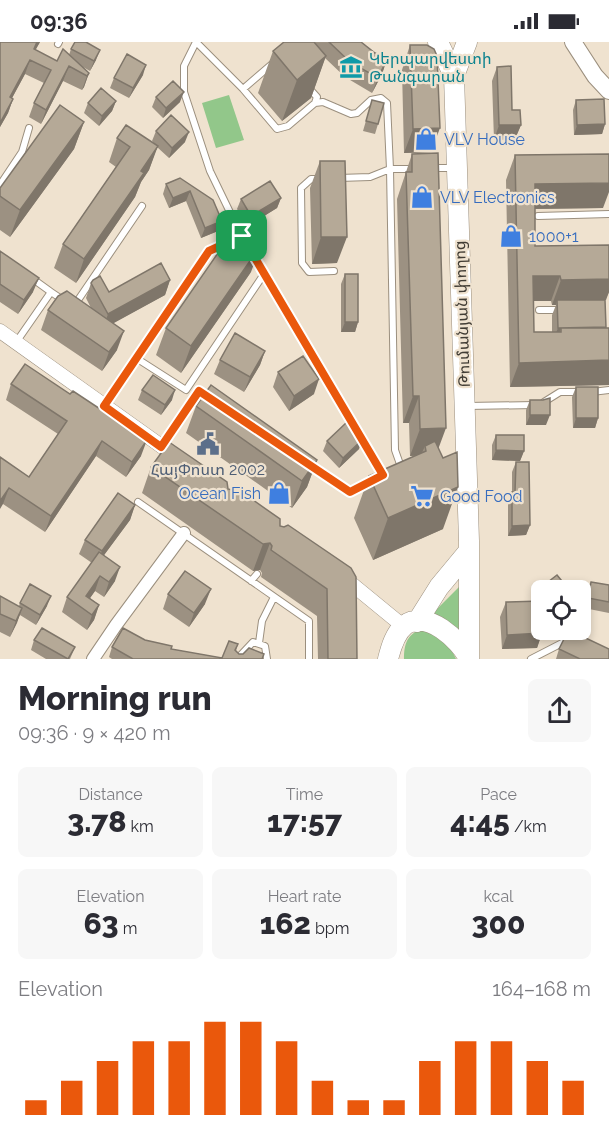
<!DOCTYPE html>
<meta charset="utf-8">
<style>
body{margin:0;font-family:Raleway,"Noto Sans Armenian",sans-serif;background:#f7f7f7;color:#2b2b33;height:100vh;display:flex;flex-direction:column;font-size:22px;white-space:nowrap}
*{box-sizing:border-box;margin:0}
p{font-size:20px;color:#7c7c81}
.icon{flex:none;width:33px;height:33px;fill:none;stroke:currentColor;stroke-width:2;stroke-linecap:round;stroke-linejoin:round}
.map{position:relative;height:617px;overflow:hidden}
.sheet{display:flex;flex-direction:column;background:#fff;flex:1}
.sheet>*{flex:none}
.tools{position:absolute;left:531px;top:538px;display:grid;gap:12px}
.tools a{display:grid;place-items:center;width:60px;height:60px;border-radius:9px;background:#fff;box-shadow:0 3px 9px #0003;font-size:30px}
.pin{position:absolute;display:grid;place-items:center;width:51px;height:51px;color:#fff;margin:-26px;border-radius:12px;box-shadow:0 3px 9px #0006}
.round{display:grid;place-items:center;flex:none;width:63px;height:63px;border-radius:9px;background:#f7f7f7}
.head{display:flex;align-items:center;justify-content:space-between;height:102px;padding:0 18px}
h1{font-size:33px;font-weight:800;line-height:45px}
.figures{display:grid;grid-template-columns:repeat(3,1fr);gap:9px;height:102px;padding:6px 18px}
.figures div{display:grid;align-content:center;border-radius:9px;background:#f7f7f7;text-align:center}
.figures b{font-size:30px;font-weight:800}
.figures small{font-size:16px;font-weight:400}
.figures p{font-size:16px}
.chart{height:168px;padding:12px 18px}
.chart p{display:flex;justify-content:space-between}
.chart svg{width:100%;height:108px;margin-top:6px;stroke:#ea580c;stroke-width:6}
.status{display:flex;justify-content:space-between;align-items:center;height:42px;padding:0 30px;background:#fff;direction:ltr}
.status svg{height:16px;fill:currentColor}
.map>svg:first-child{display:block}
</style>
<div class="status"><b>09:36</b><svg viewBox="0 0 49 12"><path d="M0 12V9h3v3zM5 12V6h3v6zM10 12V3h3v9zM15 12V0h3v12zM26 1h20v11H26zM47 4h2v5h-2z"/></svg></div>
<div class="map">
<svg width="609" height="617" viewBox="0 0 609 617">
<rect width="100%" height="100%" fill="#efe2cf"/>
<path fill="#92c78a" d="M229 53 244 98 216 106 202 61Z
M459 545 461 592 433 571Z
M422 587C437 590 450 602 456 617H404C404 602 407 592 422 587Z"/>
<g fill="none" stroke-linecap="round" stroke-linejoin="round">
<g stroke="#9b8f7e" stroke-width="8">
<path id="service" d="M196 0 243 47 277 87 288 84 315 61 323 60 351 72 357 71 371 58 381 56 387 61 390 127 395 408 401 425
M196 0 184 24V50L210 129 241 193
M58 2 59 0
M307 44 317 55 315 61
M243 47 272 22
M431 126H454
M339 136 370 135 390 127H415
M320 137H311L301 146 302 221 309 230 334 229
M0 143 22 110 29 86
M538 174 609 172
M252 212 383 433
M51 250 63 258
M74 264 142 164
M539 268H560
M17 299 51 250 33 237
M136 316 186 348 264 232
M592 350 609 348
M544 360 560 350H582
M105 363 209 209 230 199
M467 364 535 363
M161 404 199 349 209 356
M308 421 350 450 373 438
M138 460 309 579V617
M251 539 257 532
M259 601 262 579 274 555
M237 617 253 600 265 604 267 617
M531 617 566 599"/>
</g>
<g stroke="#9b8f7e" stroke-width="14">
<path id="minor" d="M93 617 116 583 184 491"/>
</g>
<g stroke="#9b8f7e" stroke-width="15">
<path id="tertiary" d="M0 289 178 416
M342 534 403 584"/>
</g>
<g stroke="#9b8f7e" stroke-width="18">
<path id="secondary" d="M573 0 595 34 609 49"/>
</g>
<g stroke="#9b8f7e" stroke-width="21">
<path id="trunk" d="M438 0 454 34
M467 0 454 34 469 499V617
M417 580 439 545 468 510
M388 617C391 605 395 591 405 583 427 567 460 598 469 617"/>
</g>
<use href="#service" stroke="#fff" stroke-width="6"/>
<use href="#minor" stroke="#fff" stroke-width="12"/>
<use href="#tertiary" stroke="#fff" stroke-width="14"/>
<use href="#secondary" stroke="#fff" stroke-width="16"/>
<use href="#trunk" stroke="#fff" stroke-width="20"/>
</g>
<path fill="#9c9182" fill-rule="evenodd" d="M0 0H40L35 8 57 19 69 13 71 7 96 18 90 29 83 25 89 31 84 45 82 48 63 39 41 82 29 75 34 61 44 41 25 32 12 56 13 57 8 71 0 85Z
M284 0H361L375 11 387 17 382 32 372 51 345 35 325 16 311 56 282 79 258 51 273 9Z
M410 3 431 110 404 111 402 28Z
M497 25 512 68 521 83 515 97 494 98 492 39Z
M143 33 129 56 110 46 114 36Z
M156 55 180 60 163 76 152 65Z
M372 58 378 82 375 92 363 89Z
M576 58 605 82 602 92 574 93 573 68Z
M116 59 112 69 99 84 84 71 88 61Z
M84 80 74 107 10 195 0 188V146Z
M156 89 185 100 169 116 157 105 149 128 141 140 135 155 76 241 54 226 63 202 116 125 109 120 117 96 155 102 152 99Z
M412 112 438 406 443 487 373 518 354 476 369 434 416 414H410L409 381H403L397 157Z
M515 113 603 166 535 167V204L609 203V250L605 258 606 286H609V343L510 345 506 138ZM534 259H551L552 263H556L552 273V290H534Z
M320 119 337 221 312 222 310 146Z
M180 136 222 179 218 189 201 196 186 159 169 166 163 152 166 142Z
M281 156 277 166 248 184 237 167 241 157Z
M0 209 33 250 18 272 0 260Z
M251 230 181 331 156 313 166 286Z
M345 232 358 280 355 290H341V242Z
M170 238 165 253 113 281 117 308 102 329 41 288 48 268 91 266 86 256 91 241 109 250Z
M265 309 260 323 244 350 214 332 220 318Z
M278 330 314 352 289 369 273 345Z
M11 342 141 414 126 435 96 414 45 490 3 462 0 415 29 435 58 392 6 358Z
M576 345 598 376 595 386H573L572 355Z
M142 348 172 358 161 373 138 358Z
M530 358 546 383H526V368Z
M196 364 317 418 307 445 292 466 186 391Z
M496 393 524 409 520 419 492 418V403Z
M327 399 359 407 339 426 323 409Z
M516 420 530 483 526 493 508 494V460L512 451V430Z
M151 425 228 447 280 484 351 526 357 617H318L317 574 261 535 262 531 260 528 253 529 142 451Z
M135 463 130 478 104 513 115 539 104 555 95 549 90 556 99 563 94 578 87 588 62 570 67 555 92 521 79 512 85 498Z
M591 540 609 543V571L584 566 587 550Z
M539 547 542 549V591L537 606 502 607 500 575 506 560 534 559Z
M168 552 205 562 189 585 163 567Z
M20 561 47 564 36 583 20 573 10 595 0 590V572L19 564Z
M34 598 75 605 70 617H46L31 608Z
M145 598 171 607 222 616 238 602 236 609 239 612 262 617H112L109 615 112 605Z
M559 607 609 617H556Z"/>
<path fill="#7f766a" d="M37 0H40L30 18 25 32 5 69 10 55Z
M100 8 96 18 90 29 94 19Z
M326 14 311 56 282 79 297 38Z
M387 17 382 32 372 51 378 36Z
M146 23 143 33 129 56 133 46Z
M69 24 63 39 41 82 46 68Z
M89 31 84 45 82 48 87 34Z
M184 50 180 60 163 76 166 66Z
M13 57 8 71 0 85V81Z
M116 59 112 69 99 84 102 74Z
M84 80 74 107 10 195 20 168Z
M605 82 602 92 574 93 577 83Z
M499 83H521L515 97 494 98Z
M440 86 431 110 404 111 413 87Z
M189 90 185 100 169 116 172 106Z
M158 104 149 128 141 140 135 155 76 241 84 217Z
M609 141V150L603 166 526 167 535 142Z
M190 149 186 159 169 166 173 156Z
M281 156 277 166 248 184 251 174Z
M222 179 218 189 201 196 205 186Z
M321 195H347L337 221 312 222Z
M261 203 251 230 181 331 191 304Z
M609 233V250L606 258H557L556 263H552L561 238Z
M533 234H560L551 259H524Z
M39 236 33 250 18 272 24 258Z
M170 238 165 253 103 287 108 272Z
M345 280H358L355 290H341Z
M606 285 561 286 556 300 552 301 558 286Z
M124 289 117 308 102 329 109 310Z
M265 309 260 323 244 350 250 335Z
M609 318V343L510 345 519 321Z
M319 337 314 352 289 369 294 354Z
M175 348 172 358 161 373 165 363Z
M413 354H419L409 381H403Z
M530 373H550L546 383H526Z
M576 376H598L595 386H573Z
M446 386 436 413 426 409 425 404 421 413 410 414 420 387Z
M363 397 359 407 339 426 343 416Z
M147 398 141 414 126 435 132 420Z
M102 399 96 414 45 490 51 474Z
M496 408 524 409 520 419 492 418Z
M317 418 307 445 292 466 302 439Z
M458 445 443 487 373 518 388 476Z
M9 446 3 462 0 467V459Z
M135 463 130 478 96 524 102 509Z
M530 483 526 493 508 494 512 484Z
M270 501 260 528 253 529 263 502Z
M120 525 115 539 104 555 109 540Z
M100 534 95 549 83 566 86 554Z
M211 547 205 562 189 585 194 571Z
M51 554 47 564 36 583 40 573Z
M99 563 94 578 87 588 92 573Z
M22 566 17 581 10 595 16 579Z
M542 591 537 606 502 607 507 593Z"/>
<path fill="#b5a997" stroke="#7f766a" stroke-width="1.5" d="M0 0H37L34 7 57 19 63 7 89 31 87 34 69 24 46 68 34 61 51 28 30 18 10 55 13 57 0 81Z
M75 0H86L100 8 94 19 71 7Z
M284 0H314L326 14 297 38 273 9Z
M329 0H361L375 11 387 17 378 36 350 20Z
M410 3H427L434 7 437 14 440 86 413 87Z
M127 12 146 23 133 46 114 36Z
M511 24 512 68H520L521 83H499L497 25Z
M173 39 184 50 166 66 156 55Z
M101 46 116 59 102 74 88 61Z
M604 57 605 82 577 83 576 58Z
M372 58 384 61 378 82 366 79Z
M60 63 84 80 20 168 0 154V146Z
M171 73 189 90 172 106 156 89Z
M126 83 158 104 141 129 144 131 84 217 63 202 130 105 117 96Z
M438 111 446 386 420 387 419 354H413L406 130H412V112Z
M609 112V141L535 142V204L609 203V237L561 238 560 234H533L534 290H561V286H609V318L519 321 515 113Z
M320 119H345L347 195H321Z
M180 136 213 158 222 179 205 186 190 149 173 156 166 142Z
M270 139 281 156 251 174 241 157Z
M236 185 261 203 191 304 166 286Z
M0 209 39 236 24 258 0 242Z
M161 221 170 238 108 272 91 241 93 238 100 234 109 250Z
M345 232H358V280H345Z
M67 249 124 289 109 310 48 268 58 254Z
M557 258H605L606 285 558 286Z
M235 291 265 309 250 335 220 318Z
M303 314 319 337 294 354 278 330Z
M25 322 70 352 73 349 147 398 132 420 102 399 51 474 9 446 0 459V415L29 435 67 379 11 342Z
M153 333 175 348 165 363 142 348Z
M211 343 317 418 302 439 196 364Z
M576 345H598V376H576Z
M550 356V373H530V358H543Z
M347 380 363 397 343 416 327 399Z
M496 393H524V409L496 408Z
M435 399 443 416 457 410 458 445 388 476 369 434 426 409 425 404Z
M169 400 227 440 228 447 232 448 236 446 280 477V484L284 485 288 483 351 526 356 535 357 617H328L327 547 271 508 272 504 270 501 263 502 151 425Z
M516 420H529L530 483 512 484V450H515Z
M118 451 135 463 102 509 85 498Z
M99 510 120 525 109 540 100 534 86 554 99 563 92 573 67 555Z
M185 529 211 547 194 571 168 552Z
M557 533 570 549H542V550L539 547Z
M591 540 609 543V560L588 556Z
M30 542 51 554 40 573 20 561Z
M0 554 22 566 16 579 0 572Z
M541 559 542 588V591L507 593 506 560Z
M42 586 75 605 68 617 34 598Z
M123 586 145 598 172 604 171 607 222 616 229 599 238 602 235 608 239 612H243L249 606 264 612 262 617H133L112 605Z
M573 590 609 607V617H580L559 607 566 593Z"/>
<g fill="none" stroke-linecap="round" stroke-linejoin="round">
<g stroke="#fff" stroke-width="12">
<path id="route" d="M242 194 383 433 350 450 199 349 161 405 104 364 209 209Z"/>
</g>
<use href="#route" stroke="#ea580c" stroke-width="8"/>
</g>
<defs>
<g id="museum-bare" transform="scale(1.8)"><path d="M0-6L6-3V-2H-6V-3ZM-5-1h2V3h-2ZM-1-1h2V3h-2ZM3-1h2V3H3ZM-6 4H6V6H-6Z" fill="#0f9aa8" stroke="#efe2cf" stroke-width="2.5" paint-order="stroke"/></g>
<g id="shop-bare" transform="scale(1.8)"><path d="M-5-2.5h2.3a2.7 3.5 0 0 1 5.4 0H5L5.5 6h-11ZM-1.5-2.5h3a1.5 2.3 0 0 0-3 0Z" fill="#3f7fe0" stroke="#efe2cf" stroke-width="2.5" paint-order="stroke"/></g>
<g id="civic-bare" transform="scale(1.8)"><path d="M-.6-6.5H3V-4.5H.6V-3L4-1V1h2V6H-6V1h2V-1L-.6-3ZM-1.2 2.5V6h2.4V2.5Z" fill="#5c6f8a" stroke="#efe2cf" stroke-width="2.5" paint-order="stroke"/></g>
<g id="supermarket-bare" transform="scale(1.8)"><path d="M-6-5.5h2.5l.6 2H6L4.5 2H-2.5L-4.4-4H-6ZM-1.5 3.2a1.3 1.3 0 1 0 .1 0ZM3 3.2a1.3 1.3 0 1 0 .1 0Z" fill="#3f7fe0" stroke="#efe2cf" stroke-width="2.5" paint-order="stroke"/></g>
</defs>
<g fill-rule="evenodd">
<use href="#museum-bare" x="351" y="25"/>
<use href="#shop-bare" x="426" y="97"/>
<use href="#shop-bare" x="422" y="155"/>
<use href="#shop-bare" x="511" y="194"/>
<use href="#civic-bare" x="208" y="402"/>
<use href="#shop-bare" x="279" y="451"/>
<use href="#supermarket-bare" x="422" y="454"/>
</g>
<g text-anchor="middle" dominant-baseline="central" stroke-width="4.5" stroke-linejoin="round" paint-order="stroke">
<g font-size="16" fill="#0d838f" stroke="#efe2cf" text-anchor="start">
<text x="369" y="16">Կերպարվեստի<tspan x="369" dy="18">Թանգարան</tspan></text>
</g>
<g font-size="16" fill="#366cbe" stroke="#efe2cf" text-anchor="start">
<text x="444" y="97">VLV House</text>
<text x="440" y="155">VLV Electronics</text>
<text x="529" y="194">1000+1</text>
<text x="261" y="451" text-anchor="end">Ocean Fish</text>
<text x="440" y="454">Good Food</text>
</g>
<g font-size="16" fill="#413c34" stroke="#efe2cf">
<text transform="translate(462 272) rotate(-92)">Թումանյան փողոց</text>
</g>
<g font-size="16" fill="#4e5e75" stroke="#efe2cf">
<text x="208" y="427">ՀայՓոստ 2002</text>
</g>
</g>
</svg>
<div class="tools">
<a><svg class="icon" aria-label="locate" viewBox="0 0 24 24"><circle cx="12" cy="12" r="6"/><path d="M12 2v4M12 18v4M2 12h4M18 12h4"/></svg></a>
</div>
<div class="pin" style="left:242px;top:194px;background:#1e9e55"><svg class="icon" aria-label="arrive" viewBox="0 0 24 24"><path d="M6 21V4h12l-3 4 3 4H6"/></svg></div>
</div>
<section class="sheet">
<div class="head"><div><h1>Morning run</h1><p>09:36 · 9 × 420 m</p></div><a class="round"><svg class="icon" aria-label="share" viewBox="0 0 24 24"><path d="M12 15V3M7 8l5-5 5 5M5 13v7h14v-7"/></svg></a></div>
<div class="figures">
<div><p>Distance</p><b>3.78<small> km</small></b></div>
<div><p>Time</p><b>17:57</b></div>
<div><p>Pace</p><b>4:45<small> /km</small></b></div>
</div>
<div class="figures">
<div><p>Elevation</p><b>63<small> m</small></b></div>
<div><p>Heart rate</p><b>162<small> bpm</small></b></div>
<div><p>kcal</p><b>300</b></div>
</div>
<div class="chart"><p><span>Elevation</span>164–168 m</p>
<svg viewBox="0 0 160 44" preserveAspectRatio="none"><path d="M5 44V38M15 44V30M25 44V22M35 44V14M45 44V14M55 44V6M65 44V6M75 44V14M85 44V30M95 44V38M105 44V38M115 44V22M125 44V14M135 44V14M145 44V22M155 44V30"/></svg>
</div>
</section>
